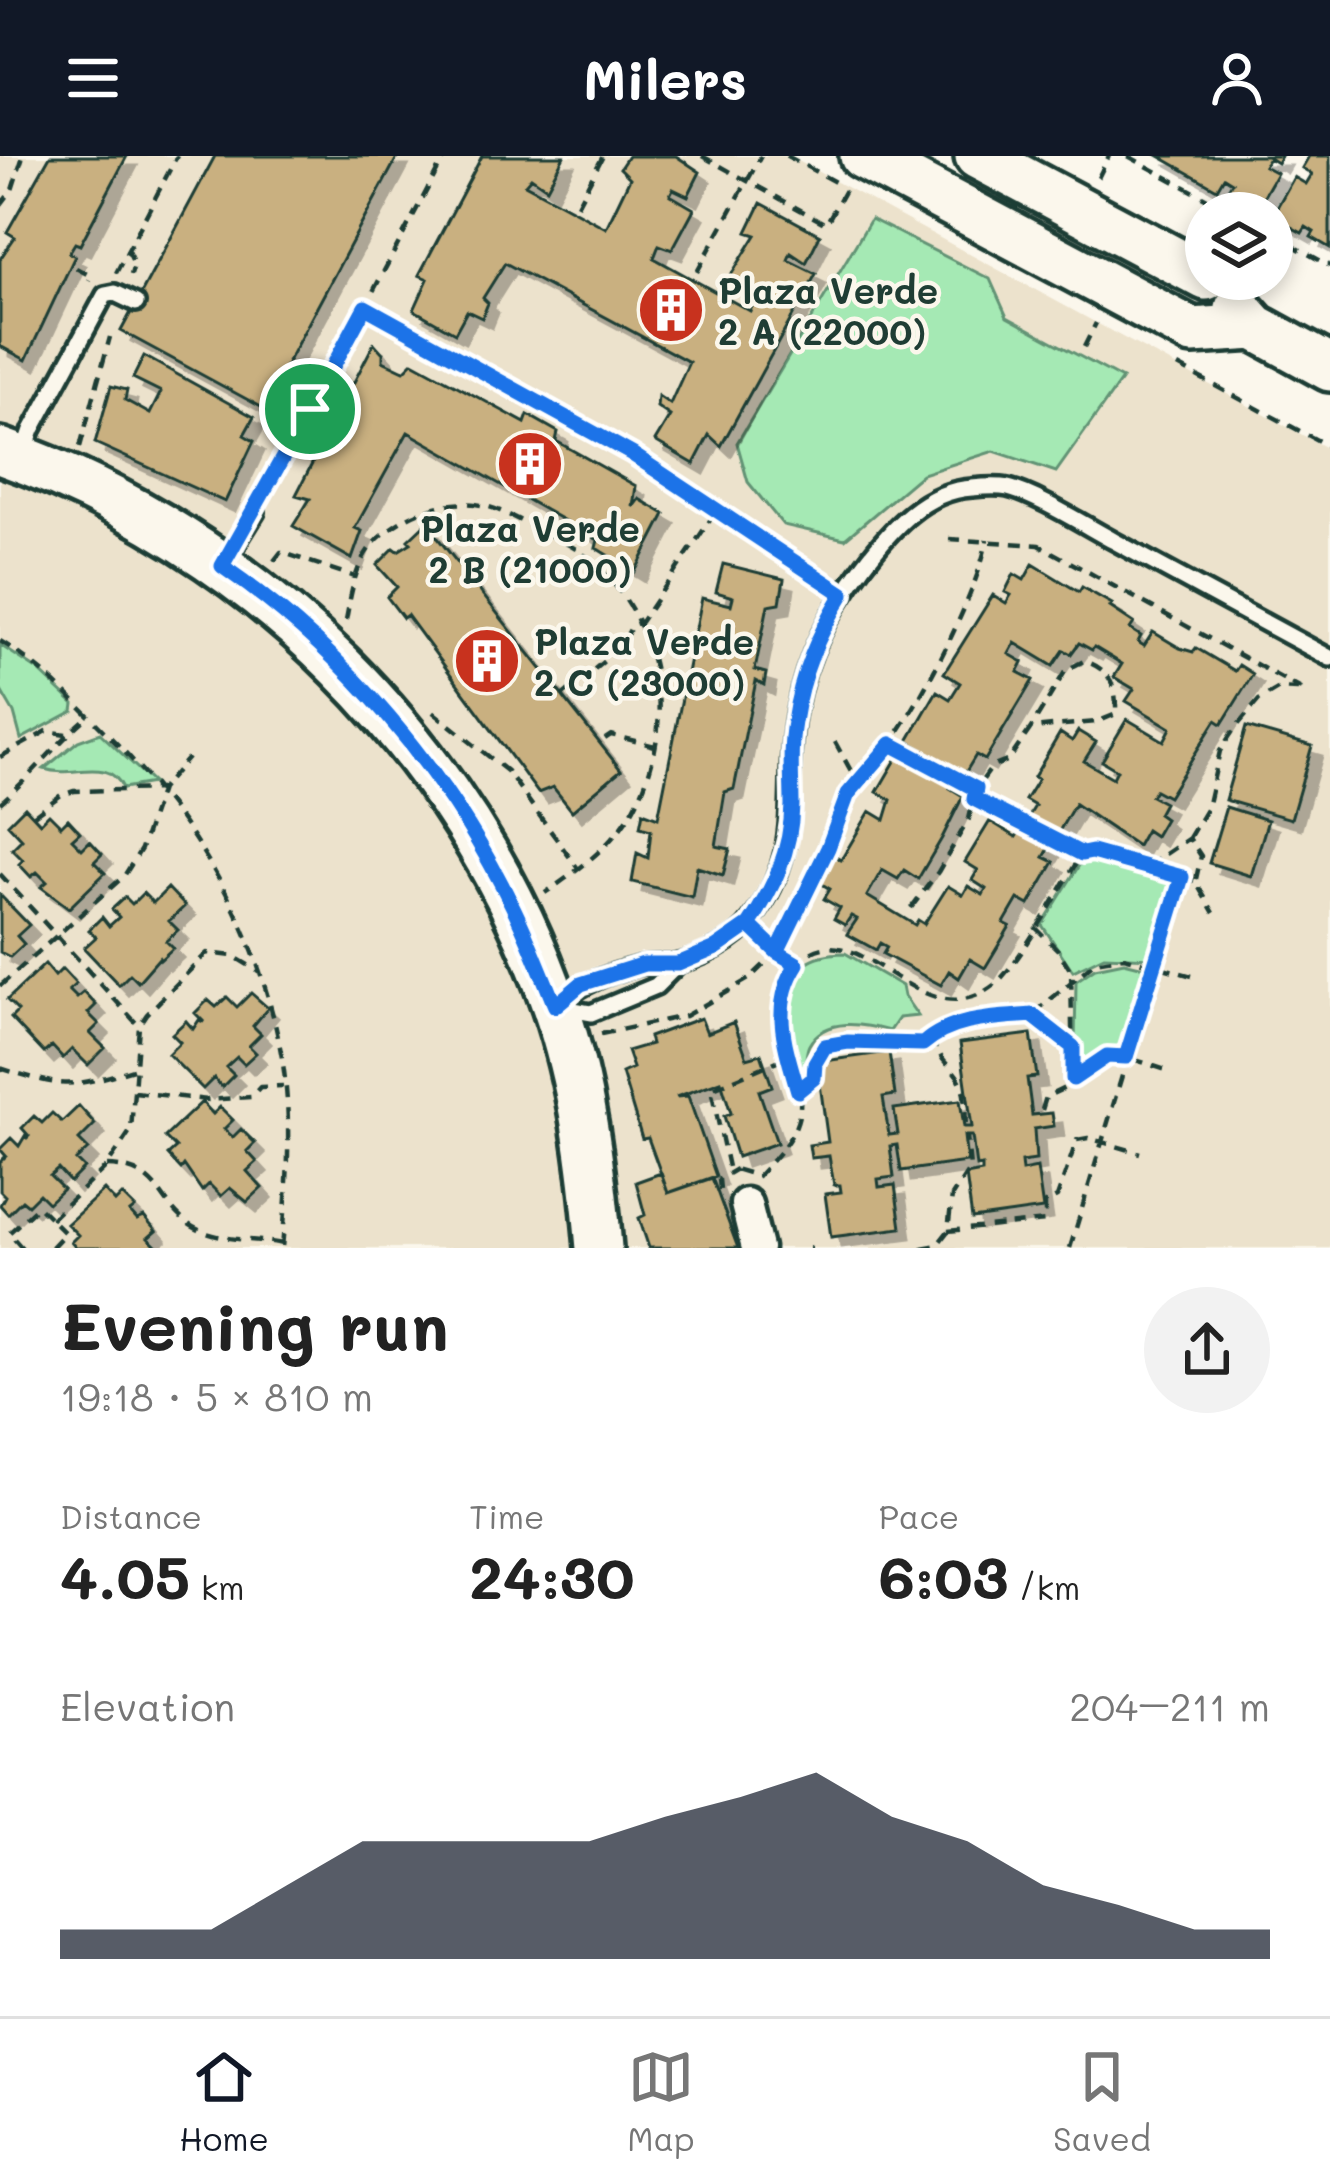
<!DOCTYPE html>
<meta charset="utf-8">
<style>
body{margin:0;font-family:Mali,sans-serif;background:#f2f2f2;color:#222;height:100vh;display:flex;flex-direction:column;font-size:45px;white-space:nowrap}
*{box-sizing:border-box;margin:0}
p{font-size:39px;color:#767676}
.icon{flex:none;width:66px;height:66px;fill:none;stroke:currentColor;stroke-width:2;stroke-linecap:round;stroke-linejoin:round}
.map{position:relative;height:1092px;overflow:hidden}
.sheet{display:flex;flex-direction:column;background:#fff;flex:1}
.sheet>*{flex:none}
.fabs{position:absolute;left:1185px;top:36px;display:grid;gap:24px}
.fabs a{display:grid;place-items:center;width:108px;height:108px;border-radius:50%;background:#fff;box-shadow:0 6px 18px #0003;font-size:60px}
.pin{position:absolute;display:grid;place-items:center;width:102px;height:102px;color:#fff;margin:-51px;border:6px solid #fff;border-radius:50%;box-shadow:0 3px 12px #0007}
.round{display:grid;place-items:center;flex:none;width:126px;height:126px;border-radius:63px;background:#f2f2f2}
.headline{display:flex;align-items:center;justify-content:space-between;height:204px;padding:0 60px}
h1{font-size:66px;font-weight:700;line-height:90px}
.stats{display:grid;grid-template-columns:repeat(3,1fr);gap:18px;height:204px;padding:12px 60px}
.stats div{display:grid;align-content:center}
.stats b{font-size:60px;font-weight:700}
.stats small{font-size:33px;font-weight:400}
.stats p{font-size:33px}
.chart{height:336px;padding:24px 60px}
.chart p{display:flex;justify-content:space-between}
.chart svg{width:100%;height:216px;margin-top:12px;fill:#111827;opacity:.7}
header{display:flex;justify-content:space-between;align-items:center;height:156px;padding:0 60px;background:#111827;color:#fff;font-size:54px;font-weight:700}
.menu{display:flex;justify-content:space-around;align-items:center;height:168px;border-top:3px solid #e0e0e0;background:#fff;font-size:33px;color:#767676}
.menu a{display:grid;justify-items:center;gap:6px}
.menu .active{color:#111827}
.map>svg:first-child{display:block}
</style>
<header><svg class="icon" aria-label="menu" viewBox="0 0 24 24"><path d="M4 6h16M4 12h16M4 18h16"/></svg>Milers<svg class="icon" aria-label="person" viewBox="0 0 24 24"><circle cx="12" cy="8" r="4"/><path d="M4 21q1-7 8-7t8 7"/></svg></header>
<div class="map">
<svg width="1330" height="1092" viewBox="0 0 1330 1092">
<defs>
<filter id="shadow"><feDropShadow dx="10" dy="10" stdDeviation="0" flood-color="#0004"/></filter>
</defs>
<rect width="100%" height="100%" fill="#fbf7ec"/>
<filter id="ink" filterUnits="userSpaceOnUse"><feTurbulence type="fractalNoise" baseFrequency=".00833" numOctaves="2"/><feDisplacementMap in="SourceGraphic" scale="24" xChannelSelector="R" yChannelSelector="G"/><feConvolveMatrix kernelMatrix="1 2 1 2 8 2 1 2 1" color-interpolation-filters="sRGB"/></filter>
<g filter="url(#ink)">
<path fill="#ece2cc" d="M0 0H789L1330 294V1092H0Z"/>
<path fill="#a5e9b4" stroke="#629374" stroke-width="3" d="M871 63 990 123 1007 161 1122 223 1056 316 994 295 922 318 845 383 783 369 748 326 737 287Z
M0 489 38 514 74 548 73 555 21 583 14 557 0 533Z
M100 577 153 627 123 632C107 599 74 623 44 613L78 585Z
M1096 700 1178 725 1153 802 1104 800 1073 815 1042 769 1083 703Z
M845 797 902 830 904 840 918 860 899 862 890 875C865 868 825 860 809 889 805 897 807 908 803 917 788 867 766 798 845 797Z
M1124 806 1152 813 1124 895 1102 899 1080 914 1075 891 1076 825 1095 812Z"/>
<path fill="#c9b080" stroke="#1f3d34" stroke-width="3" fill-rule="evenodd" filter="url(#shadow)" d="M50 0H127L80 89 75 87 69 97 75 100 26 204 0 190V103L15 81 7 76Z
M215 0H398L263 252 121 175Z
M482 0H564L547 32 531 21 525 28 606 72 630 22 620 12 628 0H676L700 16 688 40 673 33 670 39 694 53 672 94 659 89 654 102 750 155 755 144 726 127 756 79 747 76 761 47 820 79 806 107 791 97 788 104 816 118 721 290 709 279 694 308 655 285 670 260 657 251 658 240 670 248 689 206 505 107 483 142 488 147 482 162 467 155 455 177 414 154 428 123 419 119Z
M1159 0H1281L1277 7 1269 2 1264 10 1277 17 1254 57 1223 42 1232 26 1224 21 1217 33Z
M1309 0H1330V92L1311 81 1314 76 1306 71 1302 77 1272 60 1294 21 1306 28 1312 18 1302 12Z
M374 187 383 197V205L404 215 413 206 525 267 528 259 558 276 556 285 636 330 633 351 639 343 665 358 635 416 596 392 598 384 408 276 355 372 362 375 352 403 293 370 310 343 296 339Z
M144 200 254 261 244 279 254 285 225 346 95 287 111 230 127 234 125 244 150 258 161 236 133 222Z
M426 367 621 614 572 655 553 631 538 637 407 459 403 462 387 441 397 431 377 409 394 392 398 395 411 387 408 384Z
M723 408 784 423 780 447 768 449 755 514 766 517 764 529 756 525 734 633 725 636 716 690 730 693 723 719 697 711 692 741 632 726 637 697 648 702 651 674 640 671 643 656 658 662 702 442 731 449 733 441 716 436Z
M1033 408 1079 436 1082 431 1112 448 1110 451 1134 467 1130 473 1141 480 1138 486 1144 490 1153 476 1180 492 1193 496 1196 492 1235 515 1239 509 1253 518 1222 568 1216 564 1168 641 1155 634 1151 640 1164 647 1158 658 1165 663 1155 680 1146 674 1137 690 1075 648 1044 701 1054 706 1029 749 1018 743 1004 767 1010 770 985 812 970 803 959 822 949 815 941 829 883 798 887 791 880 787 876 794 847 778 857 763 851 760 845 769 834 763 840 752 824 743 830 733 817 725 832 699 841 704 870 655 885 664 891 644 877 636 901 595 932 614 938 604 908 585 937 535 950 543 960 527 944 517 993 439 1006 447 1011 439 1005 436 1014 418 1024 424ZM1015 487 1053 510 1064 494 1071 498 1079 487 1092 494 1094 491 1122 508 1114 521 1134 533 1126 545 1171 572 1164 585 1127 563 1102 605 1117 614 1113 622 1084 605 1096 586 1078 575 1072 585 1060 577 1034 621 1038 623 1025 644 1035 650 1016 681 990 665 965 706 978 714 972 724 986 733 983 739 968 730 963 739 948 730 924 768 918 764 915 769 867 740 882 714 898 723 904 714 918 723 942 682 963 640 950 632 956 623 952 620 956 614 964 619 976 599 985 604 1033 524 1018 516 1023 506 1009 498Z
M1246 571 1312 590 1291 663 1225 644Z
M25 651 40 667 49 658 61 670 68 663 80 676 72 683 82 693 90 685 102 698 94 706 105 717 69 752 41 731 47 726 37 716 31 721 19 708 23 704 12 693 22 683 8 668Z
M1226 651 1268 664 1251 720 1209 707Z
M168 732 185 750 169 765 178 774 166 785 173 792 160 804 159 802 138 826 130 818 119 829 84 792 96 781 89 774 102 761 109 770 119 761 112 753 125 741 132 748 143 737 153 747Z
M0 739 29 769 17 780 24 788 10 801 0 796Z
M45 808 55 820 62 813 76 828 69 834 77 842 84 836 96 849 88 857 99 868 90 877 105 892 88 909 72 893 63 902 52 890 44 897 11 862 18 855 7 844Z
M251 837 268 852 253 870 261 878 249 890 256 897 244 908 237 901 226 911 234 919 222 931 214 922 203 933 168 898 180 886 172 878 186 865 193 873 199 864 204 866 195 857 208 844 216 851 227 841 237 851Z
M701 862 707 877 734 866 747 902 761 898 772 930 759 935 777 987 737 1001 724 960 731 957 721 925 676 941 688 940 716 1020 668 1037 648 982 642 983 622 917 633 912 627 895 651 888 649 881Z
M1031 878 1037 921 1027 922 1032 959 1052 957 1054 970 1034 973 1036 1004 1021 1006 1022 1015 1037 1012 1043 1053 972 1063 966 1019 982 1016V1010L976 1011 972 980H964L967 1006 901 1015 897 989 890 990 894 1021 878 1023 879 1031 895 1029 901 1072 831 1081 825 1038 841 1036 840 1029H834L829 1000 811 1002 809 989 828 986 817 906 889 896 895 939 883 941 889 979 898 978 894 953 960 944 964 971H972L960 887Z
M202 946 213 958 220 951 233 964 224 973 233 981 241 973 255 987 247 995 257 1006 247 1015 262 1032 247 1046 230 1032 221 1040 209 1028 202 1035 184 1009 181 1013 168 999 176 992 165 981Z
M79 950 95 968 79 984 88 993 76 1004 84 1012 70 1026 58 1013 50 1020 63 1033 48 1047 39 1038 28 1049 22 1044 8 1058 0 1049 5 1040 0 1035V1006L6 1000 0 993 11 982 19 990 25 980 27 982 29 980 22 972 34 960 42 967 52 957 62 966Z
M661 1017 668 1037 712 1022 738 1092H649L639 1062 645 1059 636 1026Z
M104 1034 115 1046 122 1039 135 1052 130 1056 137 1064 144 1061 156 1075 148 1082 158 1092H76L71 1086 78 1079 67 1068Z"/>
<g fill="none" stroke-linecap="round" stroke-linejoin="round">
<g stroke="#1f3d34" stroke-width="24">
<path id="lane" d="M23 300 32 274 105 139 115 137 136 147
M223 409 256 356
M557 848C582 828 607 818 638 810 650 807 662 809 674 808 700 804 737 784 752 763 806 694 781 633 796 555 806 499 831 454 864 409 891 373 924 335 972 332 982 331 998 330 1008 332 1037 339 1086 370 1114 385 1186 424 1258 463 1330 502
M564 852 591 857 656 830 678 808"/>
</g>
<g stroke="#1f3d34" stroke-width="39">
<path id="street" d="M746 1048 757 1092"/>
</g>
<g stroke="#1f3d34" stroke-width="54">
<path id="secondary" d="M863 0 1192 175 1255 171
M978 0 1206 121
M1238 152 1255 171 1330 212
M0 295C255 385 467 594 555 850 582 928 592 1011 599 1092"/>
</g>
<path stroke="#1f3d34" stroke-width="4.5" stroke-dasharray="12 9" stroke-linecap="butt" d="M702 0 826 68 846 32
M787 0 835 26
M1128 0 1233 57
M1098 22 1109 0
M577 49 603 0
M0 50 12 34 23 0
M1272 78 1330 110
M127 93 134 108 131 119
M76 112 91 120 89 124
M697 116 761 0
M116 117 177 0
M365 150 633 298 829 429
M1084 191 1096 167
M1178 210 1330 291
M80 291 110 181
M265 339 445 0
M949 383 1039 389 1303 534
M274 405 281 396 355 421
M346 464C351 438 355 408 373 388 400 358 450 339 489 351 503 355 518 364 531 370 549 379 571 388 587 401 660 461 679 564 636 648 617 686 579 714 545 737
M0 485C40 509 71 542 104 575 193 661 256 768 280 891 293 956 288 1026 282 1092
M562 540 621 491 632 469 641 466 717 354
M433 556 507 615 579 714
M605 583 611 579 655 590
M891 588 976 633
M0 601 47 575 66 578
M858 623C902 591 979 437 987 383
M974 643 1081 698
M0 647C32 620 57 586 89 560
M34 659 61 639 74 635 161 633
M1189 682 1207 652 1220 595 1233 575 1259 544 1279 532 1298 533
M1148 710 1189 682 1201 700 1196 723
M0 718 138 869
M911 752 938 716 969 663 976 633 992 611 1009 604 1031 572 1097 566 1116 558C1117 531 1111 513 1084 505L1066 514 1031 572
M1035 771 1058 794 1071 815 1073 923C1118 892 1116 898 1166 914
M761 781 795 807
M0 830 124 720 141 693 161 633 188 602
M1032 859 1070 889
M601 878 685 860 749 823 777 796 856 624 835 586
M926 889 938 891C940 908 955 911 961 927 966 940 965 957 966 971
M0 912C64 932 69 933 133 913
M798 935 814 922 815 907 825 889 848 886 923 888 938 875 983 863 1032 859 1095 806 1124 801 1192 820
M134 936 208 944 251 941 260 931 283 930
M1042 954 1046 941 1069 930 1073 923
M107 1010C164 1011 157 1053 197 1073 222 1086 256 1082 283 1088
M748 1017 728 1011 711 933 789 900
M757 1021C775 1001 798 980 800 952 804 902 753 847 802 803 860 752 920 887 994 829 1019 809 1062 729 1082 698L1092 696 1195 725 1214 757
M720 1034 719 1023 736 1013
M51 1063 107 1010 131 974 139 870 147 858 207 797 233 800 260 816
M948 1075 1045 1065V1047L1057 1041 1077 984 1088 982 1140 997
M22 1092 9 1077 38 1050 65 1077 51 1092
M809 1092H812
M922 1092 937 1089 948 1075 952 1040 970 1012 967 980
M1070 1092 1182 721"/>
<use href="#lane" stroke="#fbf7ec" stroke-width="15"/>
<use href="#street" stroke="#fbf7ec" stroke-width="30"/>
<use href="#secondary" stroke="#fbf7ec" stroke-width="45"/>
</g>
</g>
<g fill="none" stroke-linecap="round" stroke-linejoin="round" filter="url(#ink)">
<g stroke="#fff" stroke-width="24">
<path id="route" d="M310 253 222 410C344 494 447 615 512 749 528 781 541 816 555 850L581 828 644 808H678L716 792 749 769 777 796 797 808C770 850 785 890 798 935L814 922 815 907 825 890 848 886 923 888C952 862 994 862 1032 859L1073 891V923L1107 900 1126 901 1182 721 1092 696 1082 698 974 643 976 633 891 588 848 638 828 692 777 796 749 769C774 731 791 696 792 649 792 622 789 594 794 566 801 518 818 479 843 438L632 298 365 151 310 253"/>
</g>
<use href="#route" stroke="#1a73e8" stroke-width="15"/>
</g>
<defs>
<g id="building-disc" transform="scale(3.45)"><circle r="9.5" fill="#c8321e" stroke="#fbf7ec"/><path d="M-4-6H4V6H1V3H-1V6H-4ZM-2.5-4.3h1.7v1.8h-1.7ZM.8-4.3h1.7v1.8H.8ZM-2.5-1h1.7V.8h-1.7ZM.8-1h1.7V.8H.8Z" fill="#fff"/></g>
</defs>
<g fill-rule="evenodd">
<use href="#building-disc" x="671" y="154"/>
<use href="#building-disc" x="530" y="308"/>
<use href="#building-disc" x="487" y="505"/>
</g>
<g text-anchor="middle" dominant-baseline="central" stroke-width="9" stroke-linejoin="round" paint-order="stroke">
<g font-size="36" font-weight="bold" fill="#1f3d34" stroke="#fbf7ec" text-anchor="start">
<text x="718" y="133">Plaza Verde<tspan x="718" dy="41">2 A (22000)</tspan></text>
<text x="530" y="371" text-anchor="middle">Plaza Verde<tspan x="530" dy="41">2 B (21000)</tspan></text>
<text x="534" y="484">Plaza Verde<tspan x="534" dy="41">2 C (23000)</tspan></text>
</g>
</g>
</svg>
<div class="fabs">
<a><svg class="icon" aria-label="layers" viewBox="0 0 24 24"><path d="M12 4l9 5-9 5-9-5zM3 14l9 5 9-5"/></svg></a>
</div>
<div class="pin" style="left:310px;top:253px;background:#1e9e55"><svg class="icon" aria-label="arrive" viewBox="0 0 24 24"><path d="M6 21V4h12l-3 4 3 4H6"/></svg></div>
</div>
<section class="sheet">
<div class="headline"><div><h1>Evening run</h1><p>19:18 · 5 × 810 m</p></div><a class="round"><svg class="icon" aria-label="share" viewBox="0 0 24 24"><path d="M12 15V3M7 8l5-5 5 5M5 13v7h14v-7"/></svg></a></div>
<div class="stats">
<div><p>Distance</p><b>4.05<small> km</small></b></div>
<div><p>Time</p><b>24:30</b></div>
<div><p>Pace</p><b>6:03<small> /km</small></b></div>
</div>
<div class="chart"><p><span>Elevation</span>204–211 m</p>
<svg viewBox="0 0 160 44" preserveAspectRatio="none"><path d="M0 44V38L10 38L20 38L30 29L40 20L50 20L60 20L70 20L80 15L90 11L100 6L110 15L120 20L130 29L140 33L150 38L160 38V44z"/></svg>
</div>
</section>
<nav class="menu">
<a class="active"><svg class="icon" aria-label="home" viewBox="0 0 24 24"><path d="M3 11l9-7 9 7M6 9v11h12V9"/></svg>Home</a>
<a><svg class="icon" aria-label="map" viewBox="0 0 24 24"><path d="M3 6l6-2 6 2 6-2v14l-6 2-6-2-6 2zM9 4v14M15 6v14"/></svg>Map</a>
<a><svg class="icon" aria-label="saved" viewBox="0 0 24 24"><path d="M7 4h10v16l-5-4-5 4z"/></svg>Saved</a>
</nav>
